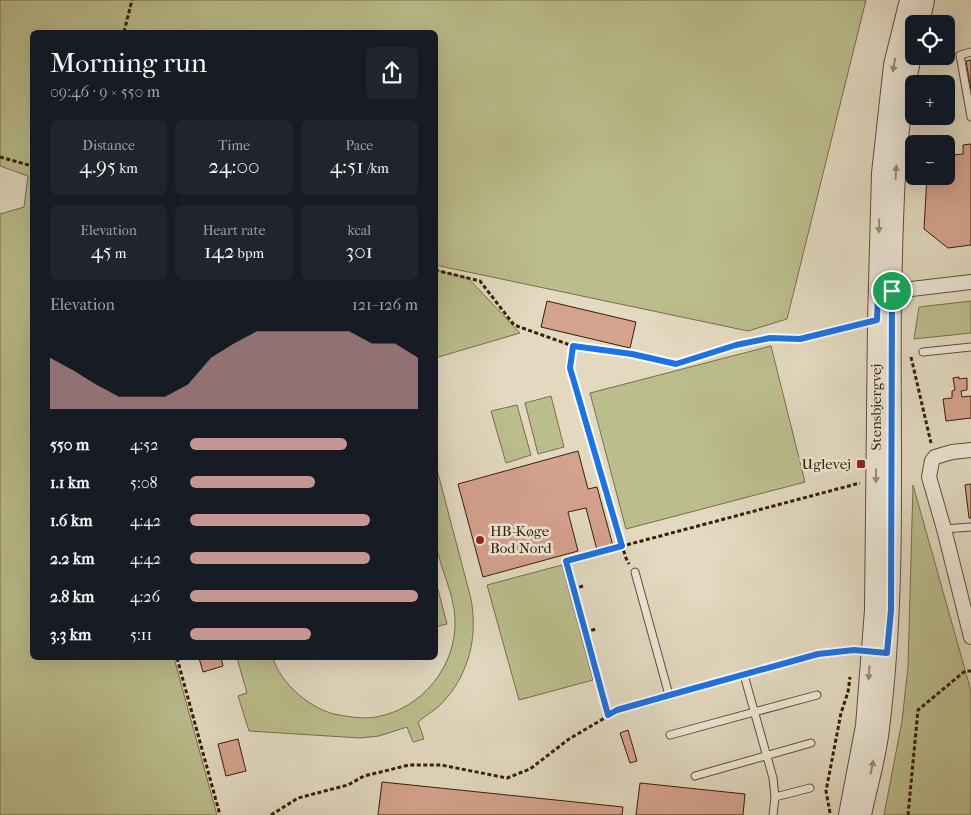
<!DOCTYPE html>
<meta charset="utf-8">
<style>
body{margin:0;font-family:"IM FELL French Canon",serif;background:#20242c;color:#f1f3f6;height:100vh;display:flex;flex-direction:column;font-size:19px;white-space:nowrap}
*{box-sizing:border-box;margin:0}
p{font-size:16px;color:#9ea1a6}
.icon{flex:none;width:28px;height:28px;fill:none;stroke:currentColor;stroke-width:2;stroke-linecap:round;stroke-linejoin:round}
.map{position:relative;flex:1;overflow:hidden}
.drawer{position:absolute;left:30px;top:30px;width:408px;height:630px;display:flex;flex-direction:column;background:#171b24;border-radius:8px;box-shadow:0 5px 20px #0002}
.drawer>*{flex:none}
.buttons{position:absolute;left:905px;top:15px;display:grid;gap:10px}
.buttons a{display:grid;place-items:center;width:50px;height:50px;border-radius:8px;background:#171b24;box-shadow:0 5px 20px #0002;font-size:25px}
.pin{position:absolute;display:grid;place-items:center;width:42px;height:42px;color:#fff;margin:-21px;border:2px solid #fff;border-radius:50%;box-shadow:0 1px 5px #0007}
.round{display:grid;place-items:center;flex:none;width:52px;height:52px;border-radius:8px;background:#20242c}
.head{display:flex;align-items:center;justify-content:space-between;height:85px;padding:0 20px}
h1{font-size:28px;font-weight:600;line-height:38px}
.metrics{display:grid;grid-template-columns:repeat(3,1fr);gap:8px;height:85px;padding:5px 20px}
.metrics div{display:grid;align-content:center;border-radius:8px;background:#20242c;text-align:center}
.metrics b{font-size:21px;font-weight:600}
.metrics small{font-size:14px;font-weight:400}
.metrics p{font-size:14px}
.chart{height:140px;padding:10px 20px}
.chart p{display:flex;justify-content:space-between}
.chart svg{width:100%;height:90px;margin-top:5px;fill:#c59692;opacity:.7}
ul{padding:0 20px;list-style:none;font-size:16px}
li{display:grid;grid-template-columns:80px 60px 1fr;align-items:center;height:38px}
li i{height:12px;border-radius:6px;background:#c59692}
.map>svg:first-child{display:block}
</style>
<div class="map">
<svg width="971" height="815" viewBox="0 0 971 815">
<rect width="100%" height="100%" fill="#e2d9c0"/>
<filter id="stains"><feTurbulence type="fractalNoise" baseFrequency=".004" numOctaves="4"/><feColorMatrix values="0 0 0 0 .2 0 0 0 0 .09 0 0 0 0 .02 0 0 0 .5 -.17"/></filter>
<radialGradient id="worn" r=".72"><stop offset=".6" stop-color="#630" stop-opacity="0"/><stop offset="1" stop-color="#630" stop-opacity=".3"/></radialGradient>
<path fill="#bbbd8d" stroke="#796e4a" d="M0 0H866L787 319 748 331 435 265V32H32V658H174L217 815H0V214L24 207 28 176 0 166Z
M435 270 468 278 520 333 435 358Z
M971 301V333L914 339 919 307Z
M771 346 805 482 626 529 590 393Z
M551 396 564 447 538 454 525 403Z
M517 405 531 455 506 463 491 411Z
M435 462 471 599C478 637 469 675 442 703 436 710 426 715 418 722L424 739 413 742 407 727 379 736 360 738 249 731 238 696 247 693 237 658H273C280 683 312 711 339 715 351 717 363 719 376 717 422 709 457 666 455 619 454 591 438 565 435 538 432 515 435 486 435 462Z
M913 485 971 691V815H884L902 721 908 667Z
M562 565 593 680 519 700 487 585Z
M435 578 447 624 435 627Z"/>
<path fill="#d5a28e" stroke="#371f06" d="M971 60V90L966 61Z
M971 144V245L948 248 924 229 927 176H946V156L963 154V145Z
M547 301 636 322 630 348 541 327Z
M959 377V379L967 378V390L961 391 962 397 971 396V418L946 421 943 399 952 398V391L955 390 953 378Z
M578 451 588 489 597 487 613 546 597 550 586 508 568 512 578 551 483 577 458 484Z
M971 484V518H969L965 485Z
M199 658H221L223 666 203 672Z
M628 730 637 761 630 763 620 733Z
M238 739 246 771 226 776 218 744Z
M382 782 623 807 622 815H378Z
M640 783 745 794 743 815H636Z"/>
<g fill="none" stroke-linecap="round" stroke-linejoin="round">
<g stroke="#624e34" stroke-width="9">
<path id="service" d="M971 52 960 55 971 117
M923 352 971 347
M944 529 971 527
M635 572 669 695
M744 675 773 778 775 797 773 815
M617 710 818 654 854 650 871 651
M670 735 817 695
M695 776 811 743
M775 797 810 788"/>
</g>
<g stroke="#624e34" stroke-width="16">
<path id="minor" d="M882 291 903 290 971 282
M971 450 952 452 935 457 932 461 929 477 944 529 971 637"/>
</g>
<g stroke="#624e34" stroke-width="20">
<path id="tertiary" d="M920 24 925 0
M848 815 865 726 874 610 877 320 881 173 893 65 909 0
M862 815C868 786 877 757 880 728 898 585 890 441 892 298 894 215 894 128 914 48"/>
</g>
<path stroke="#371f06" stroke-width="3" stroke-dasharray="4 2.5" stroke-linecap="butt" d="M124 32 132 0
M0 157 32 166
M435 270 480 281 514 325 573 346 570 368 622 546 626 558 629 564
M573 346 632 354 676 364 737 345 770 338 800 339 860 323
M911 357 931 443
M573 589 583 586
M585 632 596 629
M177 658 220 815
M606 707 566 561 860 483
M830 813 826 791 841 713 848 692 850 677
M271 815 298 798 348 785 364 776 409 765H441L507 778 530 769 569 739 608 716
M908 815 918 710 965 671H971"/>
<use href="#service" stroke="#ece6d6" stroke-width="7"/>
<use href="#minor" stroke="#ece6d6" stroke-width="14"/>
<use href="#tertiary" stroke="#ece6d6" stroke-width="18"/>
</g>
<defs><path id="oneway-solid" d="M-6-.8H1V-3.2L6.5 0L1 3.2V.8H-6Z" transform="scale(1.25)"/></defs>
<g fill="#9b8c78">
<use href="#oneway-solid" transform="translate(894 65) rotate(100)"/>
<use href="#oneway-solid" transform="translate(896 172) rotate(-86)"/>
<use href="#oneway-solid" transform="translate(879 226) rotate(91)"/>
<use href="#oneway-solid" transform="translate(876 476) rotate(91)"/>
<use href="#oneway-solid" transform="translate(869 673) rotate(94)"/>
<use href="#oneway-solid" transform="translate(872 767) rotate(-78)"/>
</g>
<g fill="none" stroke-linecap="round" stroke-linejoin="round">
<g stroke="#fff" stroke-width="10">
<path id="route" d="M878 291H892L891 610 887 653 854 650 818 654 670 695 617 710 608 715 566 561 622 546 570 368 573 346 632 354 676 364 736 345 770 338 800 339 877 320Z"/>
</g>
<use href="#route" stroke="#1a73e8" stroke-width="6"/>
</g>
<g fill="#8f2418" stroke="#ece6d6" stroke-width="2">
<rect x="856" y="459" width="10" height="10" rx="2.5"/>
<circle cx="480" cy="540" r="5"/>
</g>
<g text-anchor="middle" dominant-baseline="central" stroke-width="5" stroke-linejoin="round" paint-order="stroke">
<g font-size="15" fill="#371f06" stroke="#ece6d6">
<text transform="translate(876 407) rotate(-90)">Stensbjergvej</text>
</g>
<g font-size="15" fill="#371f06" stroke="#ece6d6" text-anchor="end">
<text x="851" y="464">Uglevej</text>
<text x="490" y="531" text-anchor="start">HB-Køge<tspan x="490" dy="17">Bod Nord</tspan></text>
</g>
</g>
<rect width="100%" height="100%" filter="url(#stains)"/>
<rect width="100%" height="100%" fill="url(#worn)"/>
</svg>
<div class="buttons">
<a><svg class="icon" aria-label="locate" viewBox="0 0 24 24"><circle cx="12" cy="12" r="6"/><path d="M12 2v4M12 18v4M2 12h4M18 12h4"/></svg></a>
<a>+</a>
<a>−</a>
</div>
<div class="pin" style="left:892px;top:291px;background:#1e9e55"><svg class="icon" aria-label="arrive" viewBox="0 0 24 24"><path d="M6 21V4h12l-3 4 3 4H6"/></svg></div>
<section class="drawer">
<div class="head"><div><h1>Morning run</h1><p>09:46 · 9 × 550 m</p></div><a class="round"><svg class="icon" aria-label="share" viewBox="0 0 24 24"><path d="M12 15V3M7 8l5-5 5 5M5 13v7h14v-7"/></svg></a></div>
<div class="metrics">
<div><p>Distance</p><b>4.95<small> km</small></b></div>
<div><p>Time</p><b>24:00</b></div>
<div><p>Pace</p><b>4:51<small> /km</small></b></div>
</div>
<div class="metrics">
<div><p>Elevation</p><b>45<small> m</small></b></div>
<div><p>Heart rate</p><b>142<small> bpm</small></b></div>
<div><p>kcal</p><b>301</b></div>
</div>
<div class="chart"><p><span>Elevation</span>121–126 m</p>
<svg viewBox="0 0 160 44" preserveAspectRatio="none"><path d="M0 44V19L10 25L20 32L30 38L40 38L50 38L60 32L70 19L80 12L90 6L100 6L110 6L120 6L130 6L140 12L150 12L160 19V44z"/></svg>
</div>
<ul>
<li><b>550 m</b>4:52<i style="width:69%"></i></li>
<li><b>1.1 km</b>5:08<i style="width:55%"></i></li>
<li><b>1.6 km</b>4:42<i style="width:79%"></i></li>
<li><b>2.2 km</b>4:42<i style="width:79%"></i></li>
<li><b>2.8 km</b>4:26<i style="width:100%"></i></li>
<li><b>3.3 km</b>5:11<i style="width:53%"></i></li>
</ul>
</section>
</div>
